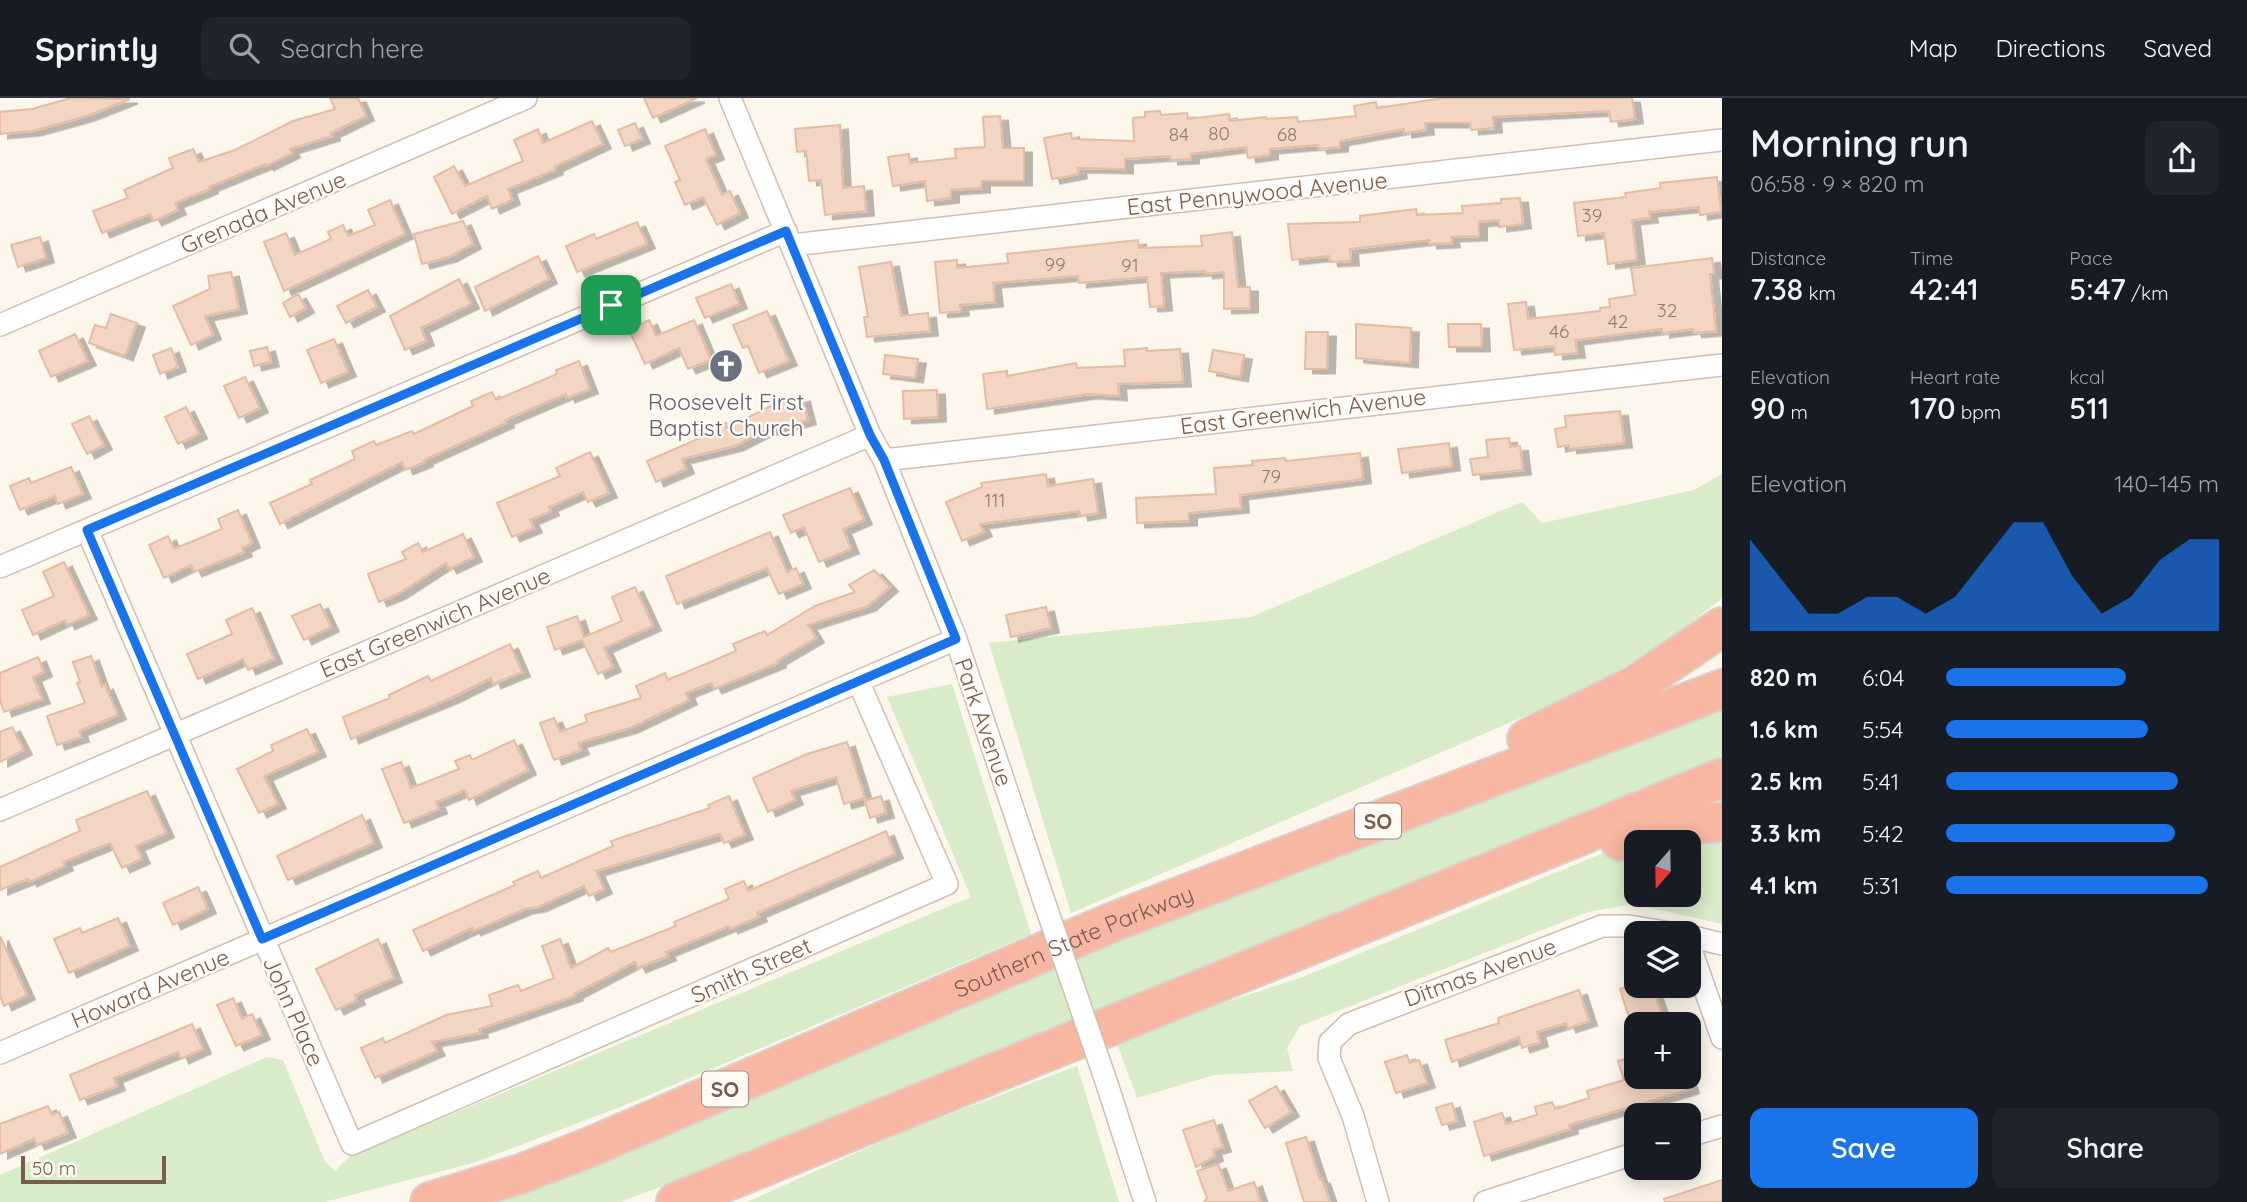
<!DOCTYPE html>
<meta charset="utf-8">
<style>
body{margin:0;font-family:Quicksand,sans-serif;background:#20242c;color:#f1f3f6;height:100vh;display:flex;flex-direction:column;font-size:26px;white-space:nowrap}
*{box-sizing:border-box;margin:0}
p{font-size:23px;color:#9ea1a6}
.icon{flex:none;width:38px;height:38px;fill:none;stroke:currentColor;stroke-width:2;stroke-linecap:round;stroke-linejoin:round}
.map{position:relative;flex:1;overflow:hidden}
.drawer{display:flex;flex-direction:column;background:#171b24;width:525px}
.drawer>*{flex:none}
.needle{width:46px;rotate:200deg}
.tools{position:absolute;left:1624px;top:732px;display:grid;gap:14px}
.tools a{display:grid;place-items:center;width:77px;height:77px;border-radius:14px;background:#171b24;box-shadow:0 4px 18px #0003;font-size:35px}
.scale{position:absolute;left:21px;bottom:18px;width:145px;box-sizing:border-box;padding-left:7px;border:4px solid #7a5c4d;border-top:0;font-size:19px;line-height:24px;white-space:nowrap;color:#7a5c4d;-webkit-text-stroke:5px #fffaf3;paint-order:stroke}
.pin{position:absolute;display:grid;place-items:center;width:60px;height:60px;color:#fff;margin:-30px;border-radius:14px;box-shadow:0 4px 10px #0006}
.round{display:grid;place-items:center;flex:none;width:74px;height:74px;border-radius:14px;background:#20242c}
.summary{display:flex;align-items:center;justify-content:space-between;height:119px;padding:0 28px}
h1{font-size:38px;font-weight:600;line-height:52px}
.figures{display:grid;grid-template-columns:repeat(3,1fr);gap:10px;height:119px;padding:7px 28px}
.figures div{display:grid;align-content:center}
.figures b{font-size:30px;font-weight:600}
.figures small{font-size:19px;font-weight:400}
.figures p{font-size:19px}
.chart{height:196px;padding:14px 28px}
.chart p{display:flex;justify-content:space-between}
.chart svg{width:100%;height:126px;margin-top:7px;fill:#1a73e8;opacity:.7}
.action{display:flex;gap:14px;margin-top:auto;padding:14px 28px}
.action a{flex:1;height:80px;border-radius:14px;background:#1a73e8;color:#fff;font-size:28px;font-weight:600;line-height:80px;text-align:center}
.action a+a{background:#20242c;color:#f1f3f6}
ul{padding:0 28px;list-style:none;font-size:23px}
li{display:grid;grid-template-columns:112px 84px 1fr;align-items:center;height:52px}
li i{height:18px;border-radius:9px;background:#1a73e8}
header{display:flex;align-items:center;gap:42px;box-sizing:border-box;height:98px;padding:0 35px;background:#171b24;border-bottom:2px solid #363941}
header strong{font-size:33px}
nav{display:flex;gap:38px;margin-inline-start:auto;font-size:24px}
.search{width:490px;height:63px;background:#20242c;display:flex;align-items:center;gap:18px;box-sizing:border-box;padding:0 24px;border-radius:14px;color:#9ea1a6;font-size:26px}
main{display:flex;flex:1;min-height:0}
.map>svg:first-child{display:block}
</style>
<header>
<strong>Sprintly</strong>
<div class="search"><svg class="icon" aria-label="search" viewBox="0 0 24 24"><circle cx="10" cy="10" r="6"/><path d="M15 15l6 6"/></svg>Search here</div>
<nav><a>Map</a><a>Directions</a><a>Saved</a></nav>
</header>
<main>
<div class="map">
<svg width="1722" height="1104" viewBox="0 0 1722 1104">
<defs>
<filter id="shadow"><feDropShadow dx="8" dy="4.5" stdDeviation="0" flood-color="#0004"/></filter>
</defs>
<rect width="100%" height="100%" fill="#fdf6ec"/>
<path fill="#d8ecc9" fill-rule="evenodd" d="M1722 376V500L1667 544 1585 592 1071 815 989 545 1251 519 1522 404 1542 425 1694 392Z
M952 586 1031 836 628 1006 476 1064 325 1104H0V1077L267 959 283 962 325 1064 335 1073 349 1059 971 799 887 599Z
M1722 612V660L750 1054 621 1104H495L526 1095 700 1020 1035 872Z
M1722 736V826L1633 806 1588 814 1300 928 1287 950 1293 973 1214 977 1137 1000 1115 940 1300 880 1640 740ZM1636 744H1689V796H1636Z
M1077 968 1119 1104H747L905 1033Z"/>
<path fill="#f3d5c3" stroke="#e6bba3" stroke-width="2" filter="url(#shadow)" d="M71 0 130 1 87 18 33 33 0 36V14L32 11Z
M330 0H358L366 18 331 35 332 38 290 51 292 55 266 68 265 66 209 89 210 91 175 105 178 112 154 123 150 116 102 135 93 113 128 100 124 92 173 70 169 60 193 51 199 64 235 52 293 23 335 11Z
M644 0H697L653 20Z
M1444 0H1632L1635 21 1611 24 1609 13 1493 19 1494 30 1471 32 1470 25H1425L1426 32 1404 35V31L1340 43V49L1319 51 1318 47 1270 51V57L1248 60 1246 49 1191 56V61L1170 62V58L1125 61V71L1078 70 1079 76 1052 81 1044 40 1071 35 1072 41 1134 43 1133 20 1145 19V14L1160 13 1161 17 1187 15 1188 21 1229 16 1230 23 1266 19V21L1297 19 1298 24 1356 18 1354 8 1376 4 1377 10Z
M1000 18 1003 50H1024V83H982V90L951 92V100L927 103 925 83 893 88 888 59 909 56 910 65 956 60 955 51 985 49 983 19Z
M592 23 603 46 554 69 555 72 508 91 512 102 492 111 487 98 452 116 434 79 454 68 465 88 523 63 514 42 538 31 543 45Z
M635 25 642 41 625 48 618 32Z
M840 27 843 90 864 88 866 113 825 117 821 82 809 83 806 53 797 54 795 31Z
M705 31 716 57 706 61 722 97 730 93 740 115 717 127 703 99 685 107 675 84 680 82 665 48Z
M1717 79 1721 114 1700 117 1699 109 1649 114 1650 120 1632 122 1637 162 1608 166 1604 135 1578 138 1574 105 1626 99 1625 95 1661 90 1660 85Z
M1520 100 1523 126 1499 129V122L1479 124V138L1451 139 1452 145 1429 146V142L1350 151 1351 163 1330 164 1329 158 1292 162 1288 126 1360 124V118L1416 111 1417 117 1463 115 1462 108 1501 105V101Z
M390 102 405 136 284 193 264 144 286 135 295 157 331 141 328 134 343 127 348 138 375 127 368 112Z
M463 123 473 146 449 159 422 166 414 136Z
M637 124 647 146 577 174 566 148 594 136 596 141Z
M1232 134 1238 189H1250V210L1224 211V174L1205 176V173L1161 175 1164 208 1150 209 1147 179 1079 185 1078 178 993 185 995 204 960 207 961 213 940 215 935 164 957 162V170L1008 165 1007 156 1138 142 1139 150 1202 148 1201 138Z
M40 139 46 160 18 169 11 147Z
M538 158 549 181 485 213 475 189Z
M1712 160 1714 176H1710L1716 233 1694 235 1693 231 1662 235V231L1575 242 1577 255 1555 257 1554 248 1514 252 1508 206 1526 204 1528 221 1600 213V210L1610 209 1609 201 1635 197 1631 170Z
M891 164 901 218 928 215 930 233 867 239 864 219H868L859 169Z
M231 174 239 211 205 218 213 237 191 247 173 208 210 191 208 178Z
M459 181 471 206 421 230 426 243 405 252 390 218Z
M731 186 739 206 705 220 696 200Z
M368 192 377 209 346 225 337 208Z
M298 196 306 210 290 219 283 205Z
M767 213 789 263 759 275 748 248 743 250 733 227Z
M111 216 137 225 125 258 89 245 95 227 106 230Z
M649 222 656 238 694 222 711 262 688 271 679 250 645 266 629 232Z
M1356 226 1411 230 1410 265 1356 260Z
M1448 226H1481L1482 249H1449Z
M1306 234H1328L1327 271H1305Z
M75 236 88 263 51 279 39 253Z
M334 241 348 274 321 285 307 252Z
M267 249 271 264 254 268 250 253Z
M171 250 178 269 160 276 153 257Z
M1147 250V253L1180 251 1183 284 1118 286 1119 298 1089 296 987 311 983 276 1007 273V278L1076 265 1077 270 1125 268 1124 252Z
M1213 252 1244 257 1240 279 1209 273Z
M885 257 918 261 915 280 883 276Z
M579 263 590 291 567 300 566 296 505 322 506 325 424 362 425 364 405 372 402 364 280 426 270 405 312 386 310 382 355 361 352 353 374 343 376 347 412 333 414 336 473 308 471 303 492 294 496 302 557 276 556 272Z
M245 279 260 310 239 320 224 288Z
M937 292 938 319 904 321 903 293Z
M802 299 808 322 765 333 735 348 682 361 686 371 656 384 647 363 698 341 696 332 726 325 727 330 777 305Z
M186 309 199 336 178 346 165 319Z
M1620 313 1624 345 1569 351V347L1558 349 1555 331 1566 329 1565 318Z
M89 318 104 347 87 356 72 326Z
M1509 340 1510 349 1520 348 1523 372 1473 377 1470 361 1488 359 1486 342Z
M1449 345 1452 368 1402 375 1398 351Z
M590 354 609 395 588 404 583 394 549 409 551 413 530 422 534 430 512 439 497 405 560 378 556 370Z
M1360 355 1363 381 1240 397 1241 410 1189 415V423L1137 425 1136 400 1216 396 1214 370 1253 367 1252 363 1285 360 1286 363Z
M71 369 83 396 58 406 55 398 20 412 10 388 29 380 31 385Z
M1046 376 1048 388 1093 381 1098 415 1080 418 1079 413 980 426 984 434 962 443 946 404 982 389 981 385Z
M850 390 864 422 843 431 851 451 819 464 804 429 791 435 783 417Z
M238 412 252 445 242 450 244 454 194 474 191 467 164 480 149 447 168 438 174 451 222 431 218 421Z
M770 434 787 474 796 470 803 486 779 496 767 470 677 506 666 478Z
M463 436 474 459 449 471 446 465 398 496 379 504 368 476 406 461 402 454 418 445 423 454Z
M64 464 89 517 67 527 65 522 33 537 22 512 54 498 43 474Z
M874 472 890 489 868 508 808 527 816 540 777 563 778 565 714 591 711 585 686 595 689 602 630 630 578 645 581 652 554 662 540 625 554 620 560 634 587 624 585 617 641 600 636 588 665 575 668 582 736 553 733 546 765 533 767 537 815 508 855 494 849 487Z
M635 489 653 528 604 550 613 569 598 576 582 542 555 552 547 529 577 518 584 539 622 523 612 499Z
M320 506 331 529 304 542 292 518Z
M1046 509 1051 530 1011 539 1006 517Z
M252 510 274 561 248 572 243 561 198 581 187 556 232 536 226 522Z
M510 546 522 574 493 586 491 580 451 600 351 641 343 619 390 600 389 597 428 578 431 583Z
M91 558 102 589 105 587 118 617 79 633 81 639 57 647 47 618 85 605 77 585 80 584 73 564Z
M38 559 44 574 33 579 42 601 4 614 0 602V575Z
M12 629 24 652 0 664V634Z
M307 631 318 654 264 678 278 706 259 715 237 671 273 653 271 647Z
M514 642 528 672 469 702 465 692 436 704 439 711 404 725 382 671 401 664 411 690 459 671 455 663 470 657 472 662Z
M847 644 865 700 844 706 836 679 791 693 795 702 768 714 753 680 807 656Z
M147 693 166 735 136 748 142 761 122 770 110 745 63 764 65 768 29 784 28 781 0 792V769L80 733 76 722Z
M729 698 745 737 724 745 720 736 596 773 604 791 589 798 584 788 538 809 525 811 473 833 472 830 423 853 413 832 515 787 513 784 538 773 541 780 613 748 611 743 710 710 708 707Z
M881 698 886 715 870 720 865 703Z
M362 717 374 745 288 782 277 758Z
M886 733 895 756 757 815 759 819 730 831 729 828 666 854 668 858 638 870 635 864 574 896 575 898 479 931 480 935 432 944 437 953 375 980 361 950 383 940 385 945 446 917 492 908 489 897 518 887 521 893 554 880 542 848 560 841 571 870 608 850 611 854 676 828 674 824 729 801 725 791 744 783 748 793Z
M198 789 208 811 173 827 163 805Z
M118 820 130 848 69 875 54 841 80 830 82 835Z
M0 838 27 897 4 908 0 898Z
M378 841 394 880 355 897 357 902 336 912 316 871Z
M1633 887H1652L1665 926H1631L1620 891Z
M1579 892 1589 923 1568 930 1566 925 1537 934 1540 944 1522 950 1519 939 1452 964 1445 942 1499 925 1498 920Z
M233 900 242 921 252 916 262 937 236 948 217 907Z
M192 926 203 951 181 961 178 954 114 980 117 988 80 1002 70 977Z
M1407 957 1410 965 1419 962 1427 985 1396 995 1385 964Z
M1636 958V986L1659 978H1687L1691 991 1569 1027 1570 1031 1484 1058 1474 1024 1502 1015 1506 1026 1537 1017 1535 1009 1552 1004 1555 1011 1589 1000 1587 993 1624 982 1618 963Z
M1276 988 1291 1014 1265 1030 1249 1003Z
M1452 1005 1457 1023 1442 1027 1436 1010Z
M48 1008 52 1017 59 1014 68 1035 37 1047 34 1041 0 1056V1026Z
M1214 1022 1223 1049 1213 1052 1215 1058 1196 1069 1183 1032Z
M1306 1039 1320 1082 1322 1081 1330 1104H1304L1286 1045Z
M1218 1066 1228 1093 1254 1084 1261 1104H1204L1207 1100 1197 1073Z
M1722 1082V1104H1665L1664 1101Z"/>
<g fill="none" stroke-linecap="round" stroke-linejoin="round">
<g stroke="#d1beb0" stroke-width="24">
<path id="minor" d="M730 0 870 337 884 362 956 541 1043 800
M792 147 1722 42
M0 227 526 0
M884 362 1722 267
M87 432 352 1046 947 786 859 585
M0 469 786 133
M0 712 870 337
M1689 838 1722 846
M1689 846 1722 940
M0 955 956 541
M1108 989 1145 1104
M1689 1038 1722 1028
M1378 1104 1353 1018 1329 960 1330 944 1349 926 1602 828H1629L1671 835
M1485 1104 1636 1055"/>
</g>
<g stroke="#dad1cd" stroke-width="42">
<g id="motorway">
<path d="M1527 641 1636 587 1722 529"/>
<path d="M1620 743 1668 729 1722 724"/>
<path id="s1" d="M430 1104 523 1075 590 1049 1113 824 1722 591"/>
<path d="M676 1104 1722 680"/>
</g>
</g>
<use href="#minor" stroke="#fff" stroke-width="21"/>
<use href="#motorway" stroke="#f7b7a3" stroke-width="38"/>
<g stroke="#d1beb0" stroke-width="24" stroke-linecap="butt">
<path id="minor-bridge" d="M1043 800 1108 989"/>
</g>
<use href="#minor-bridge" stroke="#fff" stroke-width="21"/>
</g>
<g fill="none" stroke-linecap="round" stroke-linejoin="round">
<g stroke="#fff" stroke-width="14">
<path id="route" d="M786 133 870 337 884 362 956 541 262 841 87 432Z"/>
</g>
<use href="#route" stroke="#1a73e8" stroke-width="9"/>
</g>
<defs>
<g id="church-disc" transform="scale(1.75)"><circle r="9.5" fill="#6b7280" stroke="#fffaf3"/><path d="M-1.2-6h2.4v3.5h3.3v2.4h-3.3V6h-2.4V-.1h-3.3v-2.4h3.3Z" fill="#fff"/></g>
</defs>
<g fill-rule="evenodd">
<use href="#church-disc" x="726" y="268"/>
</g>
<g text-anchor="middle" dominant-baseline="central" stroke-width="5" stroke-linejoin="round" paint-order="stroke">
<g font-size="19" fill="#987a6a">
<text x="1219" y="35">80</text>
<text x="1179" y="36">84</text>
<text x="1287" y="36">68</text>
<text x="1592" y="117">39</text>
<text x="1055" y="166">99</text>
<text x="1130" y="167">91</text>
<text x="1667" y="212">32</text>
<text x="1618" y="223">42</text>
<text x="1559" y="233">46</text>
<text x="1271" y="378">79</text>
<text x="995" y="402">111</text>
</g>
<g fill="#fffaf3" stroke="#a28b7f" stroke-width="2">
<rect x="1355" y="705.5" width="46" height="35" rx="5"/>
<rect x="702" y="973.5" width="46" height="35" rx="5"/>
</g>
<g font-size="21" font-weight="bold" fill="#7a5c4d">
<text x="1378" y="723">SO</text>
<text x="725" y="991">SO</text>
</g>
<g font-size="23" fill="#7a5c4d" stroke="#fffaf3">
<text transform="translate(1257 95) rotate(-6)">East Pennywood Avenue</text>
<text transform="translate(263 114) rotate(-23)">Grenada Avenue</text>
<text transform="translate(1303 313) rotate(-7)">East Greenwich Avenue</text>
<text transform="translate(435 524) rotate(-23)">East Greenwich Avenue</text>
<text transform="translate(984 624) rotate(71)">Park Avenue</text>
<text stroke="none"><textPath href="#s1" startOffset="695">Southern State Parkway</textPath></text>
<text transform="translate(751 872) rotate(-24)">Smith Street</text>
<text transform="translate(1480 874) rotate(-20)">Ditmas Avenue</text>
<text transform="translate(150 890) rotate(-23)">Howard Avenue</text>
<text transform="translate(294 913) rotate(66)">John Place</text>
</g>
<g font-size="23" fill="#5b616d" stroke="#fffaf3">
<text x="726" y="303">Roosevelt First<tspan x="726" dy="26">Baptist Church</tspan></text>
</g>
</g>
</svg>
<div class="tools">
<a><svg class="needle" viewBox="-14 -14 28 28"><path d="M0-13l5 13h-10z" fill="#e53935"/><path d="M0 13l5-13h-10z" fill="#9ea1a6"/></svg></a>
<a><svg class="icon" aria-label="layers" viewBox="0 0 24 24"><path d="M12 4l9 5-9 5-9-5zM3 14l9 5 9-5"/></svg></a>
<a>+</a>
<a>−</a>
</div>
<div class="scale">50 m</div>
<div class="pin" style="left:611px;top:207px;background:#1e9e55"><svg class="icon" aria-label="arrive" viewBox="0 0 24 24"><path d="M6 21V4h12l-3 4 3 4H6"/></svg></div>
</div>
<section class="drawer">
<div class="summary"><div><h1>Morning run</h1><p>06:58 · 9 × 820 m</p></div><a class="round"><svg class="icon" aria-label="share" viewBox="0 0 24 24"><path d="M12 15V3M7 8l5-5 5 5M5 13v7h14v-7"/></svg></a></div>
<div class="figures">
<div><p>Distance</p><b>7.38<small> km</small></b></div>
<div><p>Time</p><b>42:41</b></div>
<div><p>Pace</p><b>5:47<small> /km</small></b></div>
</div>
<div class="figures">
<div><p>Elevation</p><b>90<small> m</small></b></div>
<div><p>Heart rate</p><b>170<small> bpm</small></b></div>
<div><p>kcal</p><b>511</b></div>
</div>
<div class="chart"><p><span>Elevation</span>140–145 m</p>
<svg viewBox="0 0 160 44" preserveAspectRatio="none"><path d="M0 44V12L10 25L20 38L30 38L40 32L50 32L60 38L70 32L80 19L90 6L100 6L110 25L120 38L130 32L140 19L150 12L160 12V44z"/></svg>
</div>
<ul>
<li><b>820 m</b>6:04<i style="width:66%"></i></li>
<li><b>1.6 km</b>5:54<i style="width:74%"></i></li>
<li><b>2.5 km</b>5:41<i style="width:85%"></i></li>
<li><b>3.3 km</b>5:42<i style="width:84%"></i></li>
<li><b>4.1 km</b>5:31<i style="width:96%"></i></li>
</ul>
<div class="action"><a>Save</a><a>Share</a></div>
</section>
</main>
